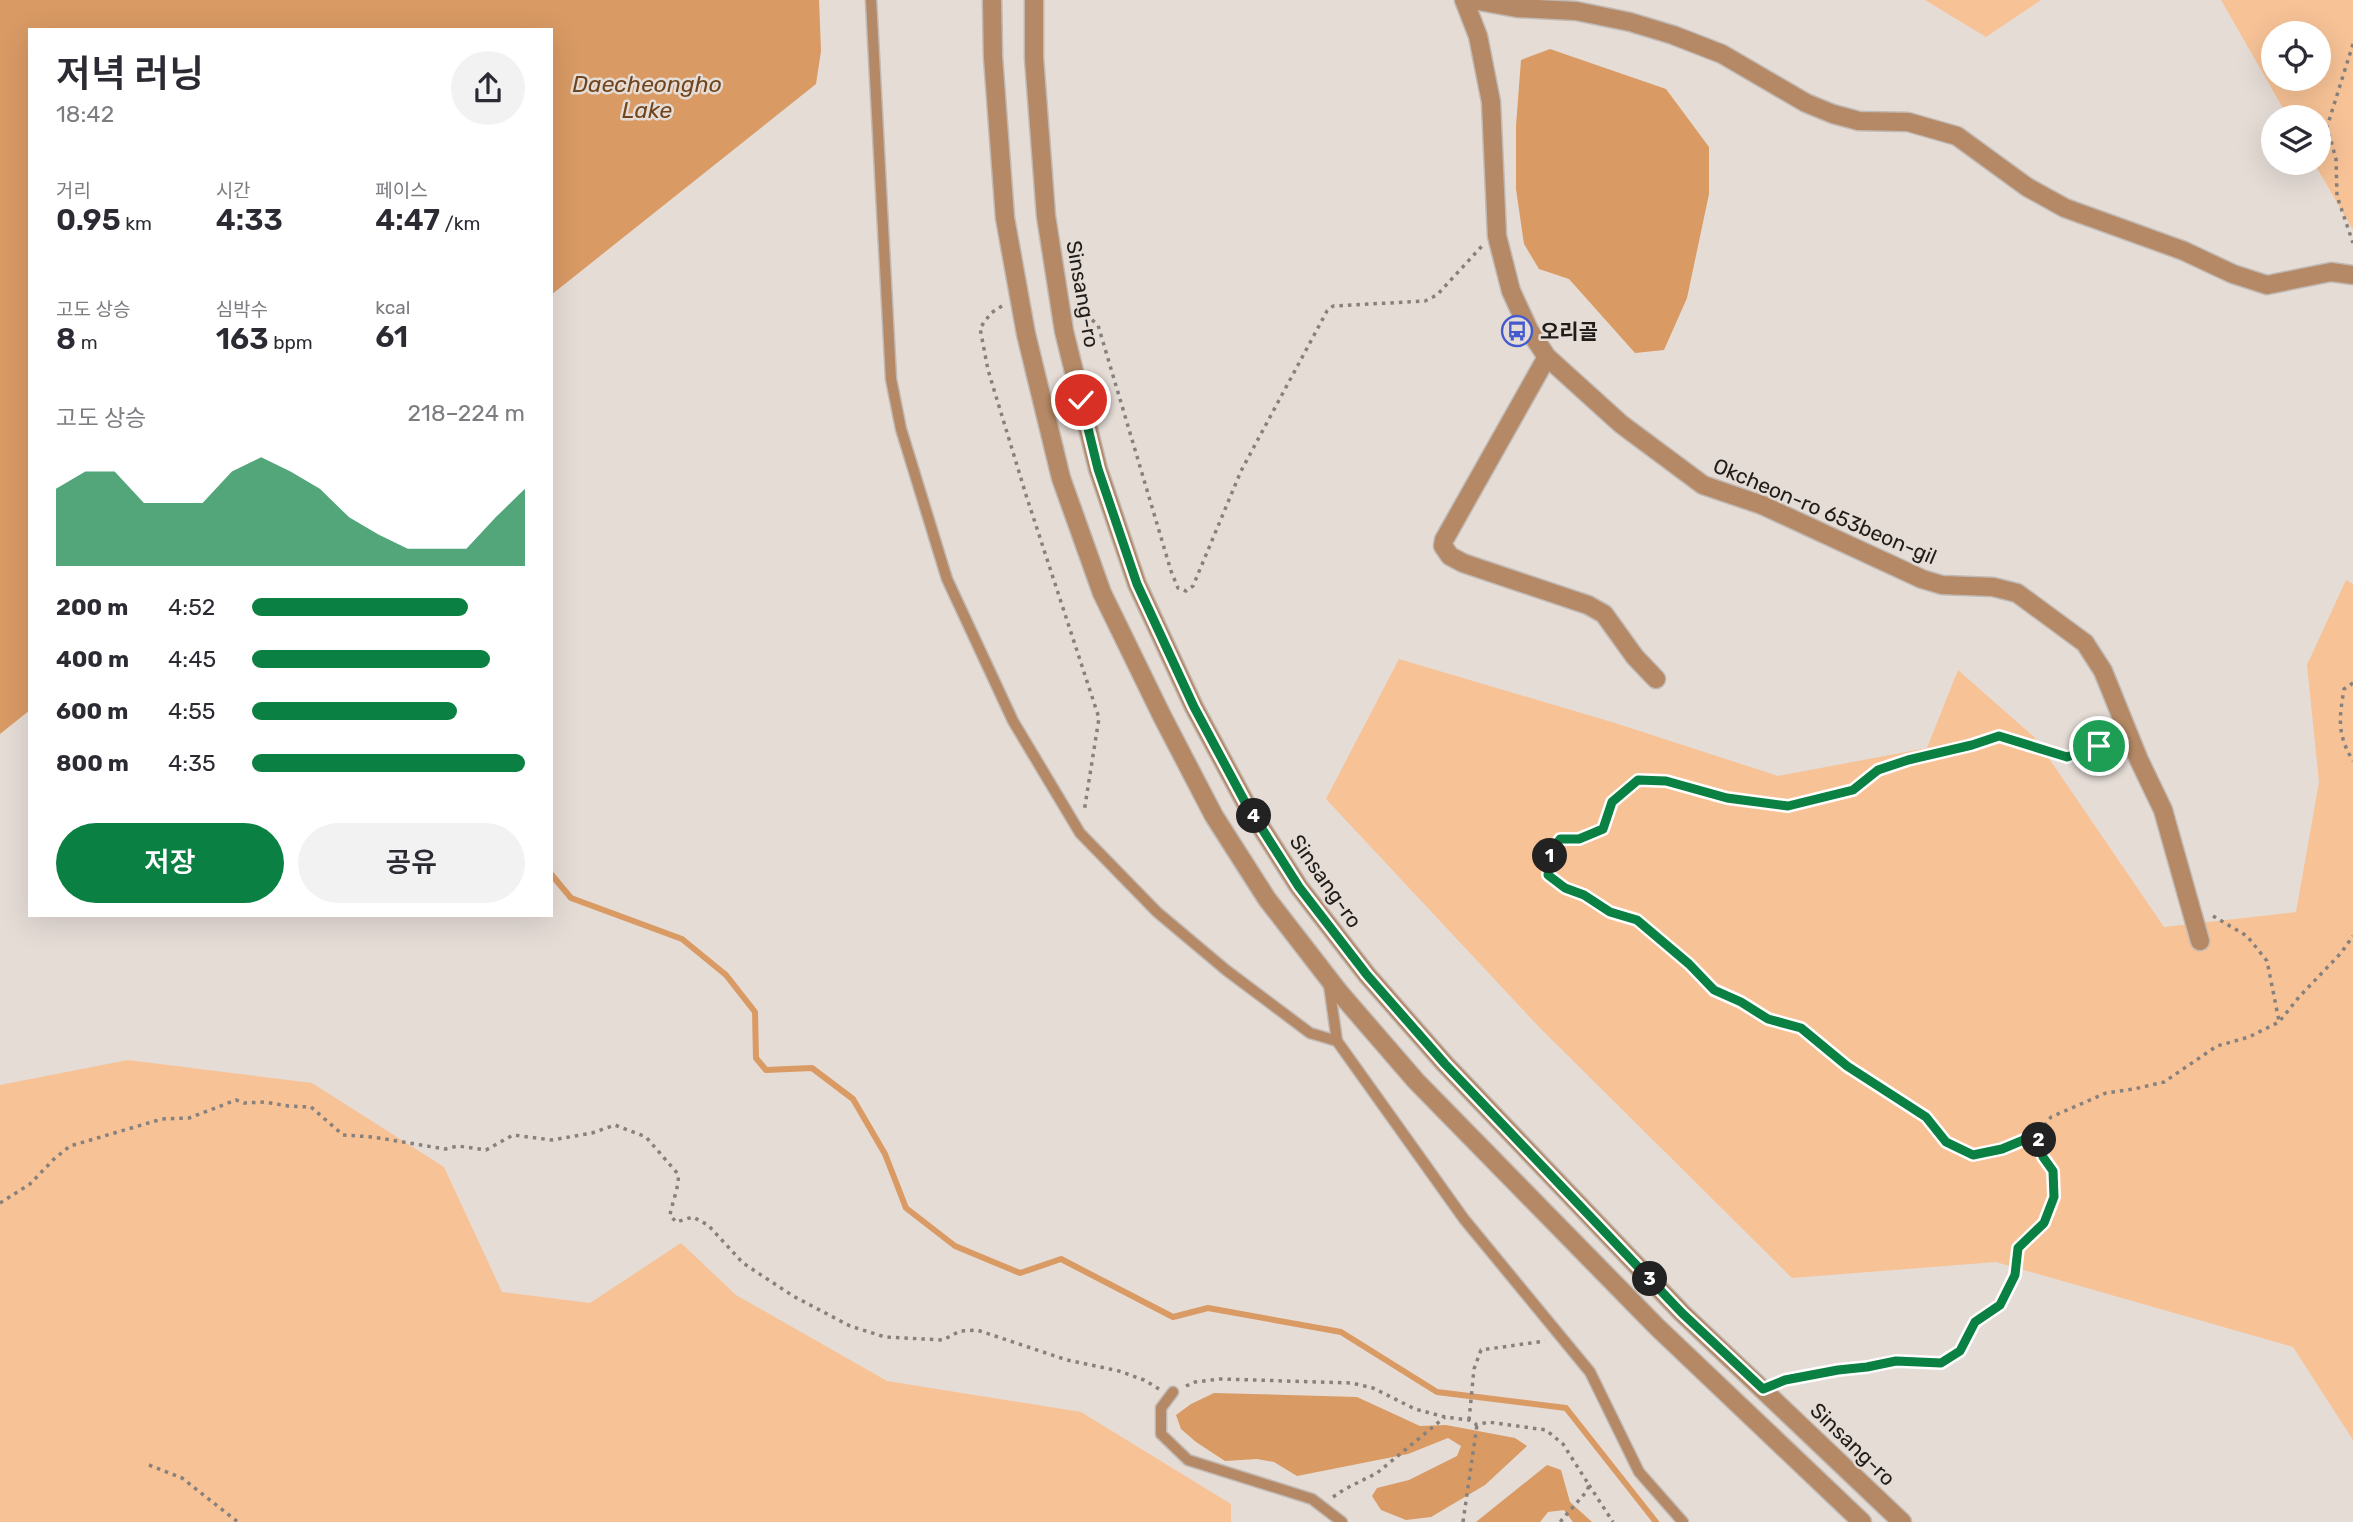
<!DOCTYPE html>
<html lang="ko">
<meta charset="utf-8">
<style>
body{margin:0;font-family:Rubik,"Noto Sans KR",sans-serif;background:#f2f2f3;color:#2b2b33;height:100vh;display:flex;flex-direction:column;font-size:26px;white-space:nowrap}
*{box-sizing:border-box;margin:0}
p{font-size:23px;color:#7c7c81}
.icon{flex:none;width:38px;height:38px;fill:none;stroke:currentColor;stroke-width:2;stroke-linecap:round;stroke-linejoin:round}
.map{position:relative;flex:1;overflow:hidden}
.drawer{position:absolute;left:28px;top:28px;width:525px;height:889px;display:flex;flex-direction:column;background:#fff;border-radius:0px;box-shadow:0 7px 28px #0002}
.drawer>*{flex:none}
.controls{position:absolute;left:2261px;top:21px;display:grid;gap:14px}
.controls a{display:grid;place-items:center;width:70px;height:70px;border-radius:50%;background:#fff;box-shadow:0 7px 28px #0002;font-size:35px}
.pin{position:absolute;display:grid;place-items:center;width:60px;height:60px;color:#fff;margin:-30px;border:4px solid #fff;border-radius:50%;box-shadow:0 2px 7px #0007}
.km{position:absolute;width:35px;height:35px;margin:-18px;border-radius:50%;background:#222;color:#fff;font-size:19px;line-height:35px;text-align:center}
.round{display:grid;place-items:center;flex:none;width:74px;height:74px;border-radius:37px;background:#f2f2f3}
.headline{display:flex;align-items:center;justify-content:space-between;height:119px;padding:0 28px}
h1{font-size:38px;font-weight:600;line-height:52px}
.metrics{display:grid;grid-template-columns:repeat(3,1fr);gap:10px;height:119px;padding:7px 28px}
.metrics div{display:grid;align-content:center}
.metrics b{font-size:30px;font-weight:600}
.metrics small{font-size:19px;font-weight:400}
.metrics p{font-size:19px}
.chart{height:196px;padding:14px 28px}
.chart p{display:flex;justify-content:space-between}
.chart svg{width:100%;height:126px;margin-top:7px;fill:#0b8043;opacity:.7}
.action{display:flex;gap:14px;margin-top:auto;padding:14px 28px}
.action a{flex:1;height:80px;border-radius:42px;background:#0b8043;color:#fff;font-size:28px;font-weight:600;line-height:80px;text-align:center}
.action a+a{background:#f2f2f3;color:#2b2b33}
ul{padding:0 28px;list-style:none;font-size:23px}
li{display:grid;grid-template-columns:112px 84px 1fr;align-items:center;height:52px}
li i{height:18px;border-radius:9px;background:#0b8043}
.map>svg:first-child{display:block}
</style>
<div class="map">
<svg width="2353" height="1522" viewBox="0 0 2353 1522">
<rect width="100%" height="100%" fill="#e5dcd6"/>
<path fill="#f7c296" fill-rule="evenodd" d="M1925 0H2041L1986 37Z
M2221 0H2353V230L2314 163H2319V117H2288ZM2319 33V79H2273V33Z
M2346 580 2353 584V1440L2293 1347 1996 1262 1792 1278 1540 1028 1326 799 1399 659 1615 723 1778 776 1927 748 1958 670 2035 738 2164 927 2296 912 2319 782 2307 665Z
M128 1060 312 1083 444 1167 502 1292 590 1303 681 1243 736 1295 887 1381 1081 1412 1231 1504V1522H0V1085Z"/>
<path fill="#d99a64" d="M0 0H819L821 51 816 84 551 295V30H30V710L0 734Z
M1550 49 1666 89 1709 147V194L1687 298 1664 350 1635 353 1569 279 1539 269 1524 244 1516 189V126L1521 60Z
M1214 1393 1357 1397 1420 1426 1446 1425 1515 1438 1527 1446 1485 1485 1431 1517 1406 1520 1381 1510 1372 1496 1377 1488 1409 1480 1457 1456 1461 1446 1448 1438 1408 1454 1297 1476 1274 1462 1257 1459 1225 1461 1196 1442 1181 1429 1176 1415 1191 1404Z
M1547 1465 1561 1470 1570 1502 1592 1522H1573L1564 1510 1548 1512 1540 1522H1476Z"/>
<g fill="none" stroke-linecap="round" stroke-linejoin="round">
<path stroke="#d99a64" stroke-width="6" d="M551 874 571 898 682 939 726 975 755 1012 756 1058 766 1070 812 1068 853 1099 885 1154 906 1208 955 1246 1020 1273 1061 1259 1173 1317 1208 1308 1341 1332 1437 1392 1566 1408 1656 1522"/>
<g stroke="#c1b9b4" stroke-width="13">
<path id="service" d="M871 0 891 379 901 429 947 579 1013 721 1080 833 1157 912 1226 970 1310 1033 1337 1041
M1329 985 1337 1041 1464 1219 1590 1372 1639 1472 1683 1522
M1173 1392 1161 1408V1434L1188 1460 1312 1499 1342 1522"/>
</g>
<g stroke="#c1b9b4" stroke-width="21">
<path id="minor" d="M1464 0 1478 36 1491 102 1497 236 1511 291 1529 330 1547 357 1621 424 1703 485 1762 505 1922 579 1942 585 1993 587 2017 593 2085 643 2103 671 2139 760 2163 810 2200 941
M1473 0 1517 8 1576 11 1630 22 1673 35 1722 54 1806 103 1833 114 1859 121 1908 122 1957 136 2027 187 2065 208 2184 251 2233 274 2267 285 2331 272 2353 275
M1547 357 1444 540 1443 546 1450 556 1463 563 1588 605 1604 614 1635 657 1656 679"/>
</g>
<g stroke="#c1b9b4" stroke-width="21">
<path id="tertiary" d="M992 0 993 57 1005 218 1026 334 1061 478 1102 593 1162 716 1214 816 1267 899 1339 992 1416 1081 1657 1327 1862 1522
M1034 0V58L1046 216 1064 331 1098 469 1137 584 1194 707 1245 802 1299 887 1367 975 1445 1064 1682 1313 1902 1522"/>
</g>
<path stroke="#87817d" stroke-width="3.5" stroke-dasharray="3.5 5" stroke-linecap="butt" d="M2353 44 2327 127 2336 159 2337 196 2353 243
M1002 306 991 313 980 328 988 370 1026 495 1099 718 1084 812
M1079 309 1098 325 1171 571 1178 588 1186 591 1193 586 1241 471 1327 311 1333 306 1425 301 1437 295 1482 246
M2353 683 2344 689C2339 719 2337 734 2353 761
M2109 732 2099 745 2067 757 1999 736 1878 770 1853 791 1788 805 1727 798 1666 781 1638 780 1612 802 1603 829 1579 839H1561L1551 853 1548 875 1565 888 1584 896 1610 913 1638 920 1689 964 1714 990 1741 1002 1768 1019 1801 1028 1847 1066 1926 1117 1946 1142 1973 1155 2002 1149 2038 1134 2051 1117 2106 1093 2134 1089 2164 1082 2217 1046 2249 1037 2279 1022 2299 997 2341 953 2353 936
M2213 916 2247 936 2267 961 2279 1021
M0 1203 30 1184 54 1159 70 1146 162 1119 189 1118 236 1100 244 1103 265 1102 288 1106 311 1107 343 1135 373 1137 445 1149 458 1146 486 1150 513 1135 552 1140 592 1133 615 1125 646 1137 678 1174C680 1184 672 1203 670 1215L676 1222 693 1217 708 1225 743 1263 793 1296 850 1326 885 1337 943 1340 960 1331 977 1330 1067 1360 1119 1371 1144 1380 1159 1389
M1781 1381 1815 1374 1896 1361 1941 1363 1960 1351 1975 1322 2000 1305 2015 1275 2018 1248 2044 1223 2054 1197 2053 1171 2043 1157 2038 1134
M1186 1386 1195 1382 1220 1379 1352 1383 1373 1388 1415 1409 1445 1417 1469 1420 1477 1425 1488 1422 1546 1430 1563 1444 1589 1485 1587 1491 1560 1522
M1469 1420 1474 1369 1481 1350 1545 1341
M149 1465 182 1478 238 1522
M1589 1485 1613 1522
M1333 1497 1345 1489 1377 1473 1445 1417
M1463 1522 1477 1425"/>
<use href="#service" stroke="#b58965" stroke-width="10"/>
<use href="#minor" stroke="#b58965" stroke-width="18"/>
<use href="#tertiary" stroke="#b58965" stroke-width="18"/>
</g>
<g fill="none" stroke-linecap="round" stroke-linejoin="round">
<g stroke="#fff" stroke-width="14">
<path id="route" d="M1081 400 1098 469 1137 584 1194 707 1245 802 1299 887 1367 975 1445 1064 1682 1313 1763 1389 1785 1380 1838 1370 1867 1367 1896 1361 1941 1363 1960 1351 1975 1322 2000 1305 2015 1275 2018 1248 2044 1223 2054 1197 2053 1171 2043 1157 2038 1134 2002 1149 1973 1155 1946 1142 1926 1117 1847 1066 1801 1028 1768 1019 1741 1002 1714 990 1689 964 1637 920 1610 912 1584 895 1565 888 1548 875 1550 853 1560 839H1579L1603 829 1612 802 1638 780 1666 781 1727 798 1788 806 1853 790 1878 770 1908 760 1972 745 1999 736 2067 757 2099 746"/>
</g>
<use href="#route" stroke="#0b8043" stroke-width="9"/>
</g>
<defs>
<g id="bus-ring" transform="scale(1.575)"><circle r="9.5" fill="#e5dcd6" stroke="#455ace" stroke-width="1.5"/><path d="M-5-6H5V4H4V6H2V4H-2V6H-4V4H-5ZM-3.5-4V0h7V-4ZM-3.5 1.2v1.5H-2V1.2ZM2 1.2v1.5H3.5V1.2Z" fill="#455ace"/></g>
</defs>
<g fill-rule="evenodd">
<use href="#bus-ring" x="1517" y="331"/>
</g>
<g text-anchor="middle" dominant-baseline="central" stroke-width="5" stroke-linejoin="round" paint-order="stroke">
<g font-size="21" fill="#1f1c19" stroke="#e5dcd6">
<text transform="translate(1083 294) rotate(80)">Sinsang-ro</text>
<text transform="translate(1825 511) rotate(23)">Okcheon-ro 653beon-gil</text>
<text transform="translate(1326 881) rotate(55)">Sinsang-ro</text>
<text transform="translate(1853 1444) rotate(44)">Sinsang-ro</text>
</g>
<g font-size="21" font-weight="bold" fill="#1f1c19" stroke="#e5dcd6" text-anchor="start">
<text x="1540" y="331">오리골</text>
</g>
<g font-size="23" font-style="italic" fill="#70451d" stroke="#e5dcd6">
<text x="647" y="84">Daecheongho<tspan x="647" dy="26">Lake</tspan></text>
</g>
</g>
</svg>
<div class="controls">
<a><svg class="icon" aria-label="locate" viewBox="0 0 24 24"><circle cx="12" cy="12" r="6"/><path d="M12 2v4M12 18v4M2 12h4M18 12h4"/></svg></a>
<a><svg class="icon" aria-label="layers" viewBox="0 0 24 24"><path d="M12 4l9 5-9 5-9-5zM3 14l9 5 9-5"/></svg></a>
</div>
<div class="pin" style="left:2099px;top:746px;background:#1e9e55"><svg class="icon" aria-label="arrive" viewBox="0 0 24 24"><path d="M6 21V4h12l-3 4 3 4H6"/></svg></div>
<div class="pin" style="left:1081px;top:400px;background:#d93025"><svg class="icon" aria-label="check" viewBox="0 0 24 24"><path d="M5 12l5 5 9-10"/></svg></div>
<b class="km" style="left:1550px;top:856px">1</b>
<b class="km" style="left:2039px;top:1140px">2</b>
<b class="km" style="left:1650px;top:1279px">3</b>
<b class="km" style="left:1254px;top:816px">4</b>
<section class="drawer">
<div class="headline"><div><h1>저녁 러닝</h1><p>18:42</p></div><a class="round"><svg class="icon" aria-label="share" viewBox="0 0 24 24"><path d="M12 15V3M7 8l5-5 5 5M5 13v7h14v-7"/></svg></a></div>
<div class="metrics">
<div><p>거리</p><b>0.95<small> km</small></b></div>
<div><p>시간</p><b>4:33</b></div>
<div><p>페이스</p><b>4:47<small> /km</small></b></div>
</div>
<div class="metrics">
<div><p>고도 상승</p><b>8<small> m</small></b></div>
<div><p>심박수</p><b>163<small> bpm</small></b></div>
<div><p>kcal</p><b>61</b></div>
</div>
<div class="chart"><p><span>고도 상승</span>218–224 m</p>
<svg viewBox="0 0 160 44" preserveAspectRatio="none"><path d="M0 44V17L10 11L20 11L30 22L40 22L50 22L60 11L70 6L80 11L90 17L100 27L110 33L120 38L130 38L140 38L150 27L160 17V44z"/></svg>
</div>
<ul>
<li><b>200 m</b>4:52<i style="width:79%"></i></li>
<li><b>400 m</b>4:45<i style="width:87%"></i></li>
<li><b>600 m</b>4:55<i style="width:75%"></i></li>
<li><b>800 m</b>4:35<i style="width:100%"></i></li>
</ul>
<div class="action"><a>저장</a><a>공유</a></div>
</section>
</div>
